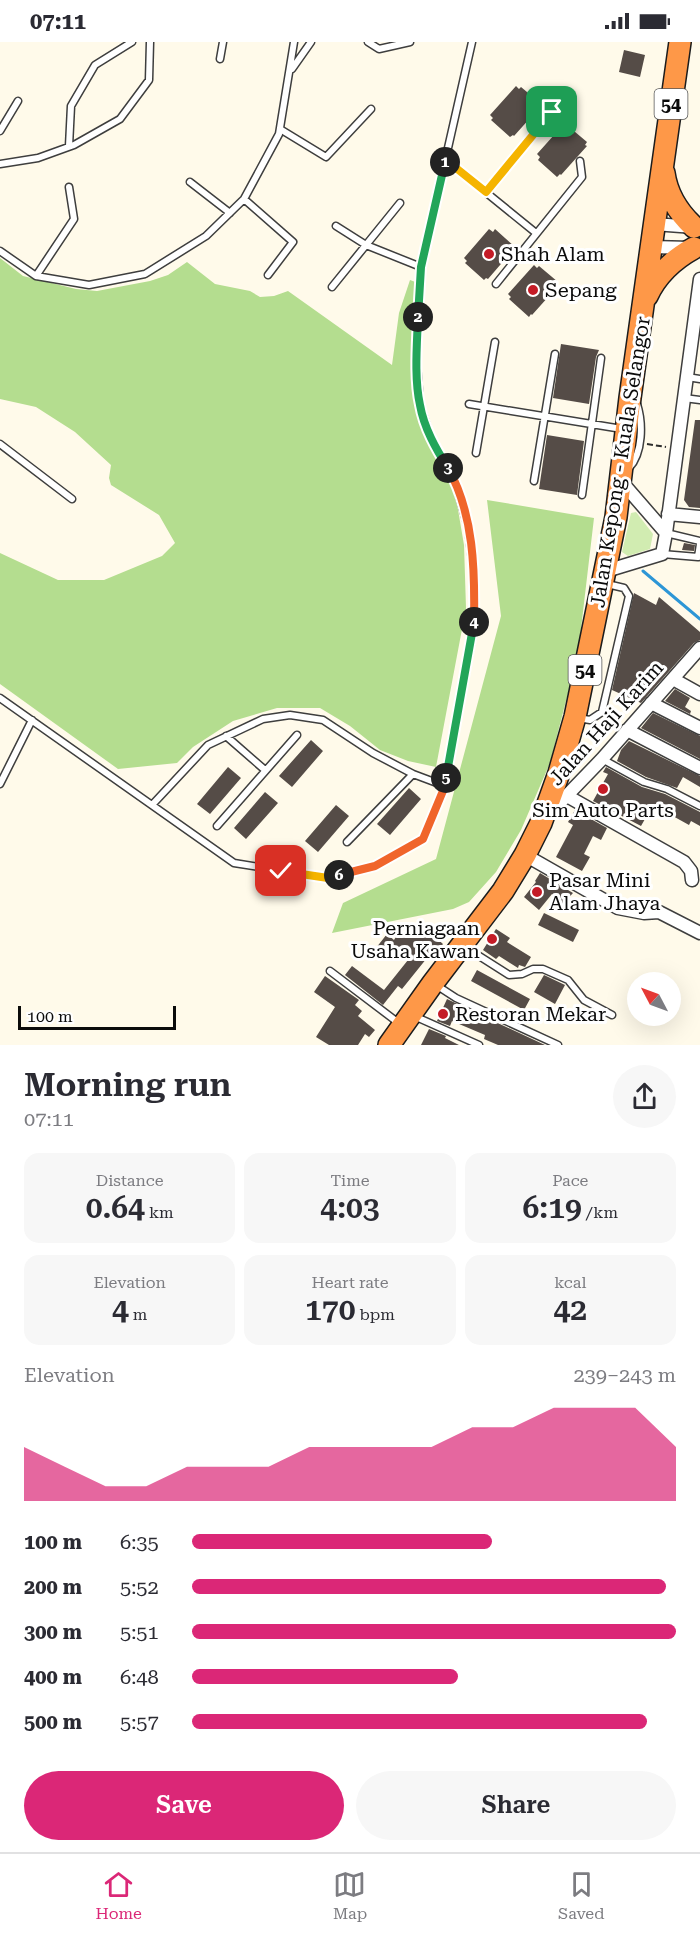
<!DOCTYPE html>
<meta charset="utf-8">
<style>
body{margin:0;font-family:"Roboto Serif",serif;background:#f7f7f7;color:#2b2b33;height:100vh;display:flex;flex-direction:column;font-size:22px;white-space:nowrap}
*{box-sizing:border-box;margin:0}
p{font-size:20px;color:#7c7c81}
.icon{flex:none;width:33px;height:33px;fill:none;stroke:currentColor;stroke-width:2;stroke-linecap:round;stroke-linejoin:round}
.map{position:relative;height:1003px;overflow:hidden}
.side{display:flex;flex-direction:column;background:#fff;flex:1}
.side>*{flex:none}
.needle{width:39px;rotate:311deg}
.controls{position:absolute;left:627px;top:930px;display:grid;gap:12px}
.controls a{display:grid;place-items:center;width:54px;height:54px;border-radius:50%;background:#fff;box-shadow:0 6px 24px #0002;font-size:30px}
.scale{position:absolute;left:18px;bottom:15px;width:158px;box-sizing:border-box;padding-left:6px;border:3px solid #0b0b0b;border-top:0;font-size:16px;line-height:21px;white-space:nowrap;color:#0b0b0b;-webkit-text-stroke:4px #fff;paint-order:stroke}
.pin{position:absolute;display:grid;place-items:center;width:51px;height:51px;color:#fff;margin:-26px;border-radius:12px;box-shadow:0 3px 9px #0006}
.km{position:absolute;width:30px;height:30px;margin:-15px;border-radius:50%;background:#222;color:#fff;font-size:16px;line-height:30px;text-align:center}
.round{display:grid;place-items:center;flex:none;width:63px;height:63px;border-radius:32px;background:#f7f7f7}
.head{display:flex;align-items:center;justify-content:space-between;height:102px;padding:0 24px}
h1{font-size:33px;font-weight:600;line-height:45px}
.stats{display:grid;grid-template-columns:repeat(3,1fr);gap:9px;height:102px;padding:6px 24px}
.stats div{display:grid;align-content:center;border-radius:15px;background:#f7f7f7;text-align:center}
.stats b{font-size:30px;font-weight:600}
.stats small{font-size:16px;font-weight:400}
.stats p{font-size:16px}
.chart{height:168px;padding:12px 24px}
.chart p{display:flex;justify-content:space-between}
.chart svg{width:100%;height:108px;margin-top:6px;fill:#db2777;opacity:.7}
.button{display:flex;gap:12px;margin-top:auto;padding:12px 24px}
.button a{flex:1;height:69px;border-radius:36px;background:#db2777;color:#fff;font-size:24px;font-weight:600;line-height:69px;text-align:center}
.button a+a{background:#f7f7f7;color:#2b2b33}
ul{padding:0 24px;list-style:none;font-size:20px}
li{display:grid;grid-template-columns:96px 72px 1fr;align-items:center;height:45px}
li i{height:15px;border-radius:8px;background:#db2777}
.status{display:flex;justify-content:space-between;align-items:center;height:42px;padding:0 30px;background:#fff;direction:ltr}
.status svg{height:16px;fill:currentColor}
.tabs{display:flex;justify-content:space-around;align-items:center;height:84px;border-top:2px solid #e1e1e2;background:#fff;font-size:16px;color:#7c7c81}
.tabs a{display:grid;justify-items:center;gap:3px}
.tabs .on{color:#db2777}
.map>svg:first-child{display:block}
</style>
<div class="status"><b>07:11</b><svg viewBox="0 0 49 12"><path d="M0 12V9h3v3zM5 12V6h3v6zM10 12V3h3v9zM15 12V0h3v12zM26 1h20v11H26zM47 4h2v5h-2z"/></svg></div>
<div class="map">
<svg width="700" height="1003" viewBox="0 0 700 1003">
<rect width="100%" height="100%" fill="#fffaea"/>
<path fill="#d1ecb1" d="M636 470 653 492 650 507 628 514 622 510 631 471Z"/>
<path fill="#b4dd8f" d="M0 216 23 234 76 247 97 249 150 239 168 233 187 220 215 242 250 249 260 255 274 254 288 249 392 323 399 271 410 238 418 241 412 303 414 349 422 385 455 450 464 503 466 566 436 725 408 719 380 708 350 684 320 666H277L233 679 193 705 177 721 118 727 0 642V511L58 538H104L162 514 175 501 159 473 111 443 109 436 111 423 75 390 36 365 0 357Z
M487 458 594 476 578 612 550 721 521 788 496 830 469 860 453 867 332 891 343 861 436 817 501 574Z"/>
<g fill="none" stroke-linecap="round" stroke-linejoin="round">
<path stroke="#2d96d6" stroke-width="3" d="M643 529 700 577"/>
</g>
<path fill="#554c47" d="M624 8 645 13 640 35 619 30Z
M516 44 519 47 521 45 533 55 540 61 538 63 540 65 514 94 513 93 510 95 491 78 493 76 490 73Z
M563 83 566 86 568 84 587 100 585 103 587 104 561 133 560 132 557 135 538 118 540 115 537 112Z
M489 187 493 190 495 187 514 204 511 206 513 208 488 237 486 236 484 238 465 221 467 219 464 216Z
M534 223 537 226 539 224 558 240 556 243 558 244 532 273 531 272 529 275 509 257 511 255 508 252Z
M561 302 599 308 596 315 589 362 553 356Z
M695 378H700V466L689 465 684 458Z
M547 393 584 399 577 453 539 447Z
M684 501 695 503 694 509 682 508Z
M634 551 656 563 659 555 700 590V598L694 601 641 661 612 648Z
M675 647 690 656 685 665 691 669 690 672 665 659Z
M653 671 700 694V717L641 686Z
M311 698 323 709 292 745 279 734Z
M629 699 700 734V745L683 735 677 746 646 735 617 719 621 708Z
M228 725 241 736 210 772 197 762Z
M606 725 642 745 665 752 700 770V784L691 779 689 783 653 763 641 784 593 759 608 732 603 730Z
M409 746 421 757 390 793 377 782Z
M265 750 278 761 246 797 234 786Z
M336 763 349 774 318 810 305 799Z
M575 768 607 786 601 798 593 794 584 812 590 815 582 829 556 815 573 783 568 780Z
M540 831 573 851 563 862 552 852 539 868 524 855 536 840 535 839Z
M544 871 579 888 573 900 538 883Z
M410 885 419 892 424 885 443 902 434 913 431 911 402 947 398 944 383 963 345 933 352 924 384 948 408 918 398 910 384 912 376 906 387 892 394 898 397 893 401 896Z
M496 887 510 896 507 900 531 915 525 925 519 923 518 926 499 914 496 917 483 908Z
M477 928 530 957 524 968 471 939Z
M544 933 565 943 555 962 534 950Z
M325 934 359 958 355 963 362 969 358 974 375 988 369 995 365 992 358 1003H329L316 995 335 965 314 950Z
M447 957 489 977 545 1003H498L484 997 485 993 452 979 450 984 437 979Z
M429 987 446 994 445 996 459 1003H421Z"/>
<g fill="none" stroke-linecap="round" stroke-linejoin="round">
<g stroke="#3e3e3e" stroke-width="9">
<path id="lane" d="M368 0 379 7 410 0
M220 17 223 0
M292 27 311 0
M280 87 326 115 371 67
M0 89 18 59
M69 104 71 64 95 23 132 0
M446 118 536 191
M0 122 38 116 74 103 120 77 149 38 150 0
M190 140 230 171
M486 150 552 70
M244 157 293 200 268 233
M336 184 366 203 400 161
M0 209 36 234 89 243 145 232 206 194 244 157 279 92 294 0
M36 234 74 177 69 145
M496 242 582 135 580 119
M332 245 366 203 421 225
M687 335 700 337
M684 356 700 358
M469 362 622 387
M0 402 72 457
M476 411 495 300
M629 426C643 411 643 381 637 362
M534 439 555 312
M582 453 601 316
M666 491 700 499
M662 512 698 515 700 502
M0 656 234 821 328 836 375 824 423 797 445 744 474 585V535L468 485 455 439 432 399 420 363 416 309 421 225 472 0
M578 676 590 678 602 670 629 554 624 546 607 542
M226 694 265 728
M602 717 644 740 667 747 700 764
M0 742 32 678
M152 763 208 703 263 677 290 673 323 678 373 711 413 732 445 744
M217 784 297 693
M347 800 413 732
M465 905 509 933 522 932 533 927H543L568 938 584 958 612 973
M330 929 400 982
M436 943 456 956 558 1003
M414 974 479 1003"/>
</g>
<g stroke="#3e3e3e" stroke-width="15">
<path id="street" d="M654 182 694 185
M651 205 691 206
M668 472 700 475
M666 491 700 237
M606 529 662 512 666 491 620 438
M673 637 700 652
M651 661 700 686
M627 688 700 726
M567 754 684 820 691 829 692 838
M547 774 602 717 700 606
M525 813 618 866 644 871 659 870 700 891"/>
</g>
<g stroke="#1c1c1c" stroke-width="24">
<path id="highway" d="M664 131C667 153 678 170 694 185
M647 254C657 232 674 217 694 206
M389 1003 433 941 503 849 525 813 541 781 559 731 575 675 616 475 630 356 680 0"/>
</g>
<path stroke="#2d2d2d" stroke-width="2" stroke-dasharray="6 3" stroke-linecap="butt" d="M647 402 666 405"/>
<use href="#lane" stroke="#fff" stroke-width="6"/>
<use href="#street" stroke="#fff" stroke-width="12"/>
<use href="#highway" stroke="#fe9848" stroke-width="21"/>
</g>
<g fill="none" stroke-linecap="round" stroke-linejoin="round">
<g stroke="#fff" stroke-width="12">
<path id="split-1" d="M445 120 446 118 486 150 552 70"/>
</g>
<g stroke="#fff" stroke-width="12">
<path id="split-2" d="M418 275 421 225 445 120"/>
</g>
<g stroke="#fff" stroke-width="12">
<path id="split-3" d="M418 275C417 302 414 336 420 363 424 386 436 407 448 426"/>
</g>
<g stroke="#fff" stroke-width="12">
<path id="split-4" d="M448 426C474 472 475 529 474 580"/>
</g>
<g stroke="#fff" stroke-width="12">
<path id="split-5" d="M446 736 474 580"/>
</g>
<g stroke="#fff" stroke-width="12">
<path id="split-6" d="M339 833 375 824 423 797 445 744 446 736"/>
</g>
<g stroke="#fff" stroke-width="12">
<path id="split-7" d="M281 829 328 836 339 833"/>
</g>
<use href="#split-1" stroke="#f5b400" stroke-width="8"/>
<use href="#split-2" stroke="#22a559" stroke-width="8"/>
<use href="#split-3" stroke="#22a559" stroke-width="8"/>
<use href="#split-4" stroke="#f0652b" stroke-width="8"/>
<use href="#split-5" stroke="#22a559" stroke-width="8"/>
<use href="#split-6" stroke="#f0652b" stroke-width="8"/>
<use href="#split-7" stroke="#f5b400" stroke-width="8"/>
</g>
<g fill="#c41b26" stroke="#fff" stroke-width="2">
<circle cx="489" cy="212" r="6"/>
<circle cx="533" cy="248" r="6"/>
<circle cx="603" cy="747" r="6"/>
<circle cx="537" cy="850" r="6"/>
<circle cx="492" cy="897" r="6"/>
<circle cx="443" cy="972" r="6"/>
</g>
<g text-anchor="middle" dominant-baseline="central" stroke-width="6" stroke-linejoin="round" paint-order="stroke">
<g fill="#fff" stroke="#545454" stroke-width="1.5">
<rect x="654.5" y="47" width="33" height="30" rx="4.5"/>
<rect x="568.5" y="613" width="33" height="30" rx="4.5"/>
</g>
<g font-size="18" font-weight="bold" fill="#0b0b0b">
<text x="671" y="62">54</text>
<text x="585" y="628">54</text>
</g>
<g font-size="20" fill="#0b0b0b" stroke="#fff" text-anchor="start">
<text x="501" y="212">Shah Alam</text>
<text x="545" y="248">Sepang</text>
<text x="603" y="768" text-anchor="middle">Sim Auto Parts</text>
<text x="549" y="838">Pasar Mini<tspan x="549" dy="23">Alam Jhaya</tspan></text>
<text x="480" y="886" text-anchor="end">Perniagaan<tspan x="480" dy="23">Usaha Kawan</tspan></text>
<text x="455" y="972">Restoran Mekar</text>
</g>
<g font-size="20" fill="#0b0b0b" stroke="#fff">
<text transform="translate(620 420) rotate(-81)">Jalan Kepong - Kuala Selangor</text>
<text transform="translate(606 681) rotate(-48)">Jalan Haji Karim</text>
</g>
</g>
</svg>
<div class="controls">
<a><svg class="needle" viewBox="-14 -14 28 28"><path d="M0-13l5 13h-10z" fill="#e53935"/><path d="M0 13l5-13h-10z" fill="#7c7c81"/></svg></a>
</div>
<div class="scale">100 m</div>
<div class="pin" style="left:552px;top:70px;background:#1e9e55"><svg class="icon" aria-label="arrive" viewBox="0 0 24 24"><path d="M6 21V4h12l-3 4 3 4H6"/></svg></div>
<div class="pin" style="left:281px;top:829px;background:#d93025"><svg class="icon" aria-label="check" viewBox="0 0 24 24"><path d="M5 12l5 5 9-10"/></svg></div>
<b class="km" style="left:445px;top:120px">1</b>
<b class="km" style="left:418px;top:275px">2</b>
<b class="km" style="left:448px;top:426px">3</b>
<b class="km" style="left:474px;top:580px">4</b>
<b class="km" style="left:446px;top:736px">5</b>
<b class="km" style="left:339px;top:833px">6</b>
</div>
<section class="side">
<div class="head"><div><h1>Morning run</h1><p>07:11</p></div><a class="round"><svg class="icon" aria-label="share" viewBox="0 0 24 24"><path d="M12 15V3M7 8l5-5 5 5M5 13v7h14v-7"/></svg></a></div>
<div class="stats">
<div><p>Distance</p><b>0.64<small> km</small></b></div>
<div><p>Time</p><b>4:03</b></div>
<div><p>Pace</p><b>6:19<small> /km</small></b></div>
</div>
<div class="stats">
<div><p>Elevation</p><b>4<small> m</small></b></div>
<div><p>Heart rate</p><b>170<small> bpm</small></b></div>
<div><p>kcal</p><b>42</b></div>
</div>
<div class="chart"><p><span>Elevation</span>239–243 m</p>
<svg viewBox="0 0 160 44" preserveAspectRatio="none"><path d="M0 44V22L10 30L20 38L30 38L40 30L50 30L60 30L70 22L80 22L90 22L100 22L110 14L120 14L130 6L140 6L150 6L160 22V44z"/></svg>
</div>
<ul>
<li><b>100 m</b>6:35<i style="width:62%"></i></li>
<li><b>200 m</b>5:52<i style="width:98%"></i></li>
<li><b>300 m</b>5:51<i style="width:100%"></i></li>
<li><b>400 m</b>6:48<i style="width:55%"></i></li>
<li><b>500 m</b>5:57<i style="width:94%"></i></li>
</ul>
<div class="button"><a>Save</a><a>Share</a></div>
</section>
<nav class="tabs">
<a class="on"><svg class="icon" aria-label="home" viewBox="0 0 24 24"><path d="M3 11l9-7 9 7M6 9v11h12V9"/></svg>Home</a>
<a><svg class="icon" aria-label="map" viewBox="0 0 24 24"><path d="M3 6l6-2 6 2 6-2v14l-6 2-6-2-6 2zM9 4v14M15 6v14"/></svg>Map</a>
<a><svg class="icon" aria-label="saved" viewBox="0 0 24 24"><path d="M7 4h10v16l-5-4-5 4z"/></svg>Saved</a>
</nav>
